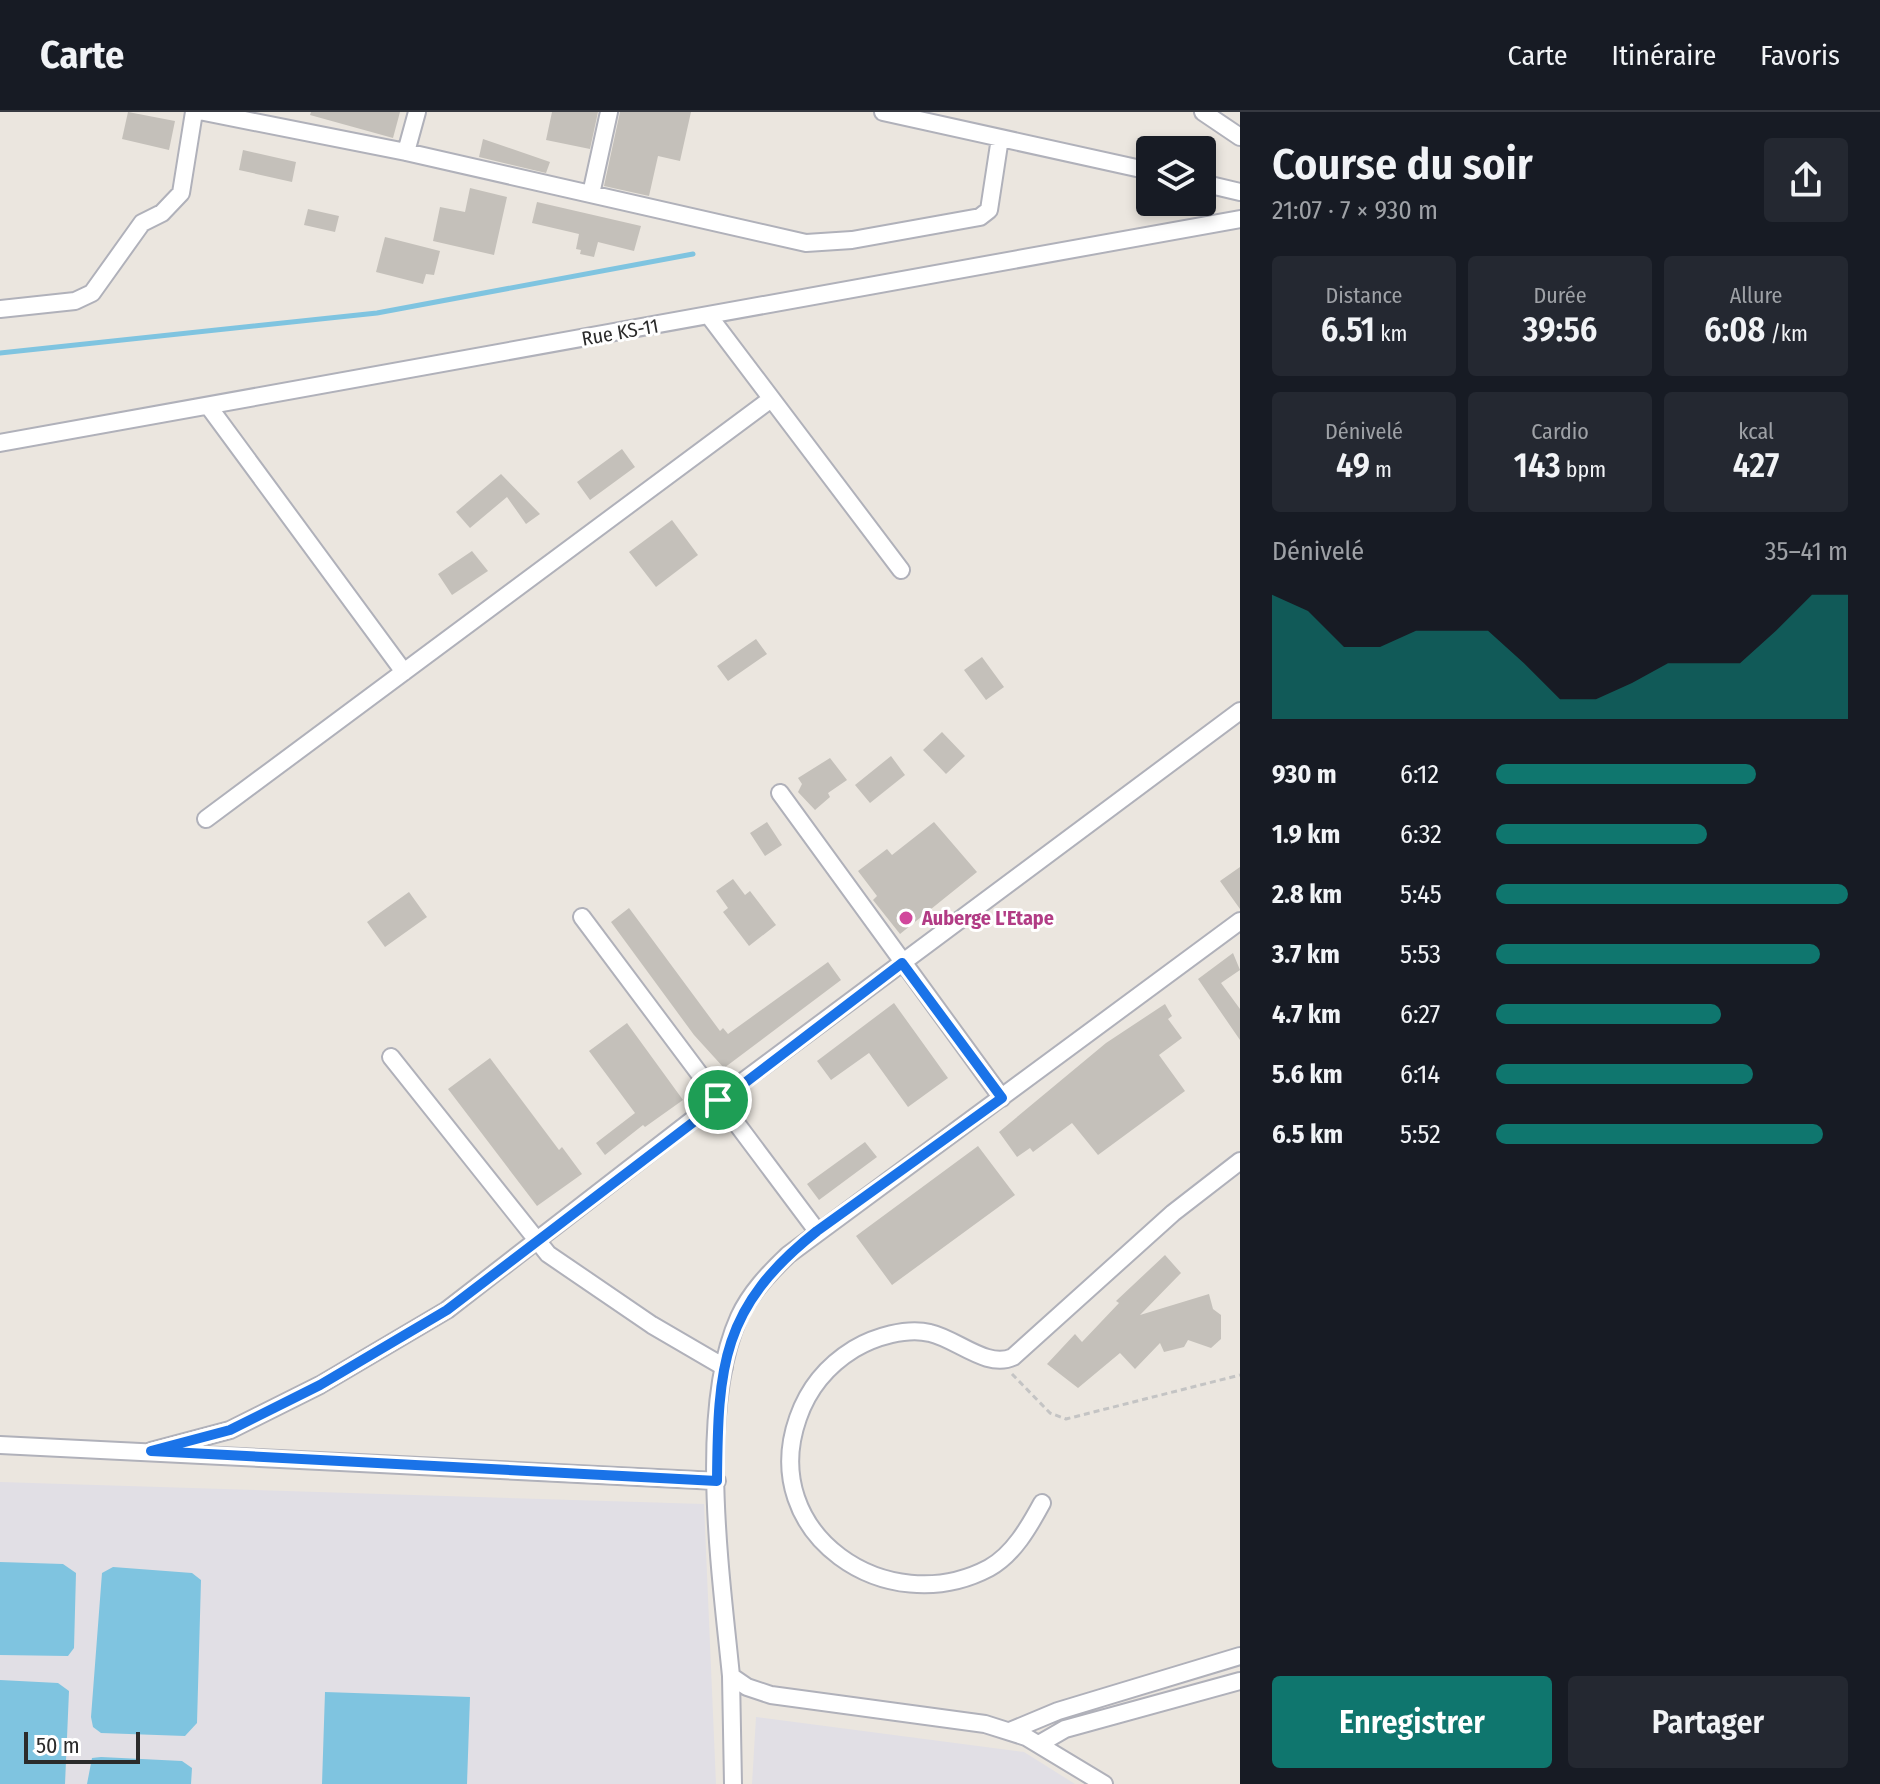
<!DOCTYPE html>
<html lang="fr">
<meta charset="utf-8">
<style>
body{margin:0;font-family:"Fira Sans Condensed",sans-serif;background:#242831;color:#f1f3f6;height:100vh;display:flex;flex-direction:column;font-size:30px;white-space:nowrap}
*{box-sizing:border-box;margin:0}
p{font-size:26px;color:#9ea1a6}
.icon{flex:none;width:44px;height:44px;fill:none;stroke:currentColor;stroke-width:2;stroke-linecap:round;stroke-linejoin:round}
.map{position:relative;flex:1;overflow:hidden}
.panel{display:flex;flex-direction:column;background:#171b24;width:640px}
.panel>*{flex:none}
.controls{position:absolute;left:1136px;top:24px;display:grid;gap:16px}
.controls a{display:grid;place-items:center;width:80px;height:80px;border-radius:8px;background:#171b24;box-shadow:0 4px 12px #0003;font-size:40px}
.scale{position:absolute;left:24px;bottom:20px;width:116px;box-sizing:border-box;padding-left:8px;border:4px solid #2b2b2b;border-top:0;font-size:22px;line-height:28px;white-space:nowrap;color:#2b2b2b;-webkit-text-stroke:6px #fff;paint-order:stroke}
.pin{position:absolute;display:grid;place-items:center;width:68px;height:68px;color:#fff;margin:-34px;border:4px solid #fff;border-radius:50%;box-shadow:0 2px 8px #0007}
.round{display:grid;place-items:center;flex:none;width:84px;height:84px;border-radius:8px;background:#242831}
.head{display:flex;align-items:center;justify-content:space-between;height:136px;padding:0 32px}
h1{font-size:44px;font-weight:600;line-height:60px}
.metrics{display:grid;grid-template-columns:repeat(3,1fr);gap:12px;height:136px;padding:8px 32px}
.metrics div{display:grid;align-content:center;border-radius:8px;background:#242831;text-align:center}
.metrics b{font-size:34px;font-weight:600}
.metrics small{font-size:22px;font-weight:400}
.metrics p{font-size:22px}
.chart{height:224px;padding:16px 32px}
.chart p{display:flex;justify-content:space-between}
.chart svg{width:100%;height:144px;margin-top:8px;fill:#0f766e;opacity:.7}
.primary-button{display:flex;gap:16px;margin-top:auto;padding:16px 32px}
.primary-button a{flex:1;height:92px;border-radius:8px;background:#0f766e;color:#fff;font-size:32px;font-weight:600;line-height:92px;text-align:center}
.primary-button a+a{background:#242831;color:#f1f3f6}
ul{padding:0 32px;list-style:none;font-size:26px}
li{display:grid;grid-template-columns:128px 96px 1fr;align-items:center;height:60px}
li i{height:20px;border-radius:10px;background:#0f766e}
header{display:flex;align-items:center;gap:48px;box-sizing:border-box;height:112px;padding:0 40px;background:#171b24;border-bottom:2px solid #363941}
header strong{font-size:38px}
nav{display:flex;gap:44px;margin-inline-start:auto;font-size:28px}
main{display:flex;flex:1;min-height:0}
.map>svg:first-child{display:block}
</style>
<header>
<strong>Carte</strong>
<nav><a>Carte</a><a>Itinéraire</a><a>Favoris</a></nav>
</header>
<main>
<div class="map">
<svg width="1240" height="1672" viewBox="0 0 1240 1672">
<rect width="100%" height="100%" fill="#ebe6df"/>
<path fill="#e1dfe5" d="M0 1370 704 1392 716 1672H0Z
M756 1605 1024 1640 1075 1672H752Z"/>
<path fill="#7fc4e0" d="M0 1450 63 1452 76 1461 74 1536 68 1544 0 1543Z
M113 1455 192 1461 201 1468 197 1611 185 1624 101 1621 93 1615 91 1605 102 1461Z
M0 1568 58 1571 69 1579 65 1672H0Z
M325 1580 470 1585 467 1672H322Z
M101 1645 182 1649 192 1656 191 1672H87L92 1646Z"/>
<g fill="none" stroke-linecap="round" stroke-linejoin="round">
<path stroke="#7fc4e0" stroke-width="5" d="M0 241 377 201 693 142"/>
</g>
<path fill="#c4c0ba" d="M128 0 175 9 169 38 122 27Z
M311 0H400L393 26 310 3Z
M552 0H598L590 37 546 28Z
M620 0H691L680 49 658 44 649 84 604 74Z
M483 27 550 50 546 61 479 45Z
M243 38 296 50 292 70 239 58Z
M470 76 507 85 494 143 433 129 440 95 465 100Z
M537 90 641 114 634 139 598 130 594 145 580 142 581 138 576 137 579 122 532 111Z
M308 97 339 104 335 120 304 113Z
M385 125 440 139 434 163 426 162 423 172 376 160Z
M622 337 635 355 590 388 577 370Z
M501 362 540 402 526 412 507 385 470 416 456 400Z
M672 408 698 443 656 475 629 440Z
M472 439 488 459 452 483 438 462Z
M756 527 767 542 728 569 717 554Z
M982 545 1004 575 986 588 964 558Z
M942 620 965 644 946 662 923 638Z
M891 644 905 663 870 691 855 673Z
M830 646 847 668 828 681 830 685 815 698 798 680 802 672 798 666Z
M767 710 782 733 765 744 750 721Z
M934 710 977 760 900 822 873 788 877 784 858 759 887 737 892 743Z
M1240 755V797L1220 769Z
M733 767 745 783 750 779 776 813 749 834 723 800 728 796 716 779Z
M409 780 427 805 385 835 367 810Z
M629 796 720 919 723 916 728 922 828 850 841 868 724 956 694 923 611 810Z
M1233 841 1240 858 1221 871 1240 897V928L1198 867Z
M894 891 948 966 908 995 869 941 831 968 817 949Z
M1165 892 1172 904 1168 907 1182 926 1159 943 1185 979 1098 1043 1072 1011 1033 1040 1030 1036 1017 1045 999 1020 1106 931Z
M627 911 683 988 645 1015 643 1013 605 1043 596 1031 635 1001 589 939Z
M490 946 559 1038 562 1035 582 1062 537 1094 448 977Z
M865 1030 877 1045 819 1088 807 1072Z
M978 1034 1015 1083 892 1173 856 1124Z
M1165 1143 1181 1161 1140 1203 1209 1182 1213 1197 1221 1203V1227L1211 1236 1188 1228 1184 1235 1164 1240 1160 1231 1135 1257 1120 1241 1078 1276 1047 1252 1075 1222 1082 1230 1119 1191 1116 1189Z"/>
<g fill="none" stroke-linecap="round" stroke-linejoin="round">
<g stroke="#b0b1ba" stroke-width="20">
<path id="minor" d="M204 0 406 40 806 131 852 128 980 105 989 98 1000 26
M883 0 1150 59
M1203 0 1240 25
M406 40 417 0
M1202 71 1240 80
M591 82 609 0
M0 197 75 189 92 181 142 111 162 101 181 81 194 0
M709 204 901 458
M209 295 404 560
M0 331 1240 107
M780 681 1002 986
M206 707 771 287
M582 805 817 1119
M391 945 548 1142 652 1213 724 1255
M0 1333 717 1369
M151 1339 230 1318 320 1273 447 1198 718 988 1240 599
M1042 1391C1029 1415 1013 1443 989 1456 887 1510 757 1422 798 1306 808 1277 828 1253 854 1237 874 1225 907 1215 930 1221 957 1227 987 1257 1013 1245L1173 1101 1240 1049
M731 1564 733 1672
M1010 1619 1058 1599 1240 1544
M1039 1632 1065 1617 1240 1569
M1104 1672 1026 1625 985 1612 771 1583 747 1575 731 1564C721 1463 697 1298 739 1205 750 1181 769 1161 788 1143L1240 809"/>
</g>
<path stroke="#c4c4c4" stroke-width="3" stroke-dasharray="6 4" stroke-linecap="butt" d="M1012 1262 1050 1301 1066 1307 1240 1263"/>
<use href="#minor" stroke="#fff" stroke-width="16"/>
</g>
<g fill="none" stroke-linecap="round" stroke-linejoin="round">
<g stroke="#fff" stroke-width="16">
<path id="route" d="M902 851 1002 986 817 1119C721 1195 718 1254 717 1369L151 1339 230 1318 320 1273 447 1198Z"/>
</g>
<use href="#route" stroke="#1a73e8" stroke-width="10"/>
</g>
<circle fill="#d1479c" stroke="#fff" stroke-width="3" cx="906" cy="806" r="8"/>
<g text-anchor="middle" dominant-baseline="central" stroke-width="6" stroke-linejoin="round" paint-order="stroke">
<g font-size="20" fill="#2b2b2b" stroke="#fff">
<text transform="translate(620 220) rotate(-10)">Rue KS-11</text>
</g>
<g font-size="20" font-weight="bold" fill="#b23c85" stroke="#fff" text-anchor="start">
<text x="922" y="806">Auberge L'Etape</text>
</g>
</g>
</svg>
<div class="controls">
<a><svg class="icon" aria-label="layers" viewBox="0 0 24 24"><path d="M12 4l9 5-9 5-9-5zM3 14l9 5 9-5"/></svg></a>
</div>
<div class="scale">50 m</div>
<div class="pin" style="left:718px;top:988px;background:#1e9e55"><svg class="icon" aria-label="arrive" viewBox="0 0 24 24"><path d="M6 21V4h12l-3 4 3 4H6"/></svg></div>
</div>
<section class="panel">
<div class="head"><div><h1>Course du soir</h1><p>21:07 · 7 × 930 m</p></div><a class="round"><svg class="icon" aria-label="share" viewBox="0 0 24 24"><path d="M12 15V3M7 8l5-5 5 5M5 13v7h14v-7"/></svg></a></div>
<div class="metrics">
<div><p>Distance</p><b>6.51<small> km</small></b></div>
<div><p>Durée</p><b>39:56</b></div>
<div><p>Allure</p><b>6:08<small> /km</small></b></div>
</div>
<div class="metrics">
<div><p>Dénivelé</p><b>49<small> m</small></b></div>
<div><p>Cardio</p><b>143<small> bpm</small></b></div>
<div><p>kcal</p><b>427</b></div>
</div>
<div class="chart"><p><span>Dénivelé</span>35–41 m</p>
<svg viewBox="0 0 160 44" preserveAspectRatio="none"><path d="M0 44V6L10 11L20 22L30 22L40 17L50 17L60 17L70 27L80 38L90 38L100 33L110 27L120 27L130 27L140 17L150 6L160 6V44z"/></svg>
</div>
<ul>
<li><b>930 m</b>6:12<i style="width:74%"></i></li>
<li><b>1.9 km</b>6:32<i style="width:60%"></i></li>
<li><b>2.8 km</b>5:45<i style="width:100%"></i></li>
<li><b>3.7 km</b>5:53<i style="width:92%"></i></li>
<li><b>4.7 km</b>6:27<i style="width:64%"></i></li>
<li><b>5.6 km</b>6:14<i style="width:73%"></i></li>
<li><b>6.5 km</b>5:52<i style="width:93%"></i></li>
</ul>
<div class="primary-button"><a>Enregistrer</a><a>Partager</a></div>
</section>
</main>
